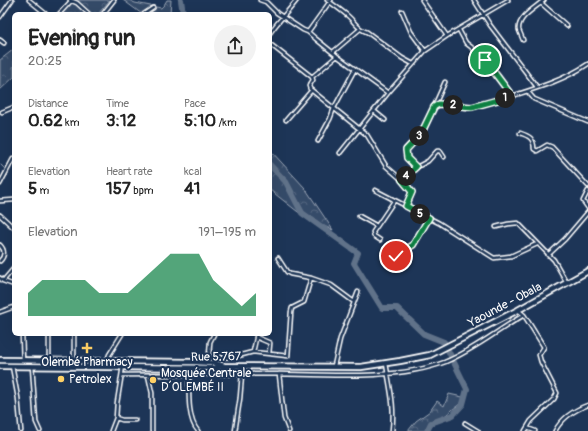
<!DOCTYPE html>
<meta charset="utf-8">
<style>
body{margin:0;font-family:Pangolin,sans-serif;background:#f2f2f2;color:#222;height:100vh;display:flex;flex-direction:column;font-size:15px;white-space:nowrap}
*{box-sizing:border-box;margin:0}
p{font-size:13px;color:#767676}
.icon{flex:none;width:22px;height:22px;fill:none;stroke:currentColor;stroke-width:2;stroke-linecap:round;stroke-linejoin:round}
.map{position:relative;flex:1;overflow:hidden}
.drawer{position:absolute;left:12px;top:12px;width:260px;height:324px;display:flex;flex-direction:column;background:#fff;border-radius:6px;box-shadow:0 4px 16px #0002}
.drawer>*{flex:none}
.pin{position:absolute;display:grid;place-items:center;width:34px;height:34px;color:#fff;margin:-17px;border:2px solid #fff;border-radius:50%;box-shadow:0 1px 4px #0007}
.km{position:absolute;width:20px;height:20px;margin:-10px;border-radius:50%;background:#222;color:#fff;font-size:11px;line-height:20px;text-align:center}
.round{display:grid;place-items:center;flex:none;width:42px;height:42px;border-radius:21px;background:#f2f2f2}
.summary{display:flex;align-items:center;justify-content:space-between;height:68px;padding:0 16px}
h1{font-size:22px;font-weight:800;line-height:30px}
.figures{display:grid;grid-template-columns:repeat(3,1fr);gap:6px;height:68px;padding:4px 16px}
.figures div{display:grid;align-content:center}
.figures b{font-size:17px;font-weight:800}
.figures small{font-size:11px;font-weight:400}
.figures p{font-size:11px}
.chart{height:112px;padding:8px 16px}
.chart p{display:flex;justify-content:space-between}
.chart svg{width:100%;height:72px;margin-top:4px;fill:#0b8043;opacity:.7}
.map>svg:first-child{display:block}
</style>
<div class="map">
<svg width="588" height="431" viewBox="0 0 588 431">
<defs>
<pattern id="forest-crowns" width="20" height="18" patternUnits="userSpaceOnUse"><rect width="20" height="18" fill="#364b69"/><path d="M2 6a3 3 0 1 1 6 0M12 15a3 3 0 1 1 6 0" fill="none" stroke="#546680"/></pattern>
</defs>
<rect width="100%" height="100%" fill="#1d3557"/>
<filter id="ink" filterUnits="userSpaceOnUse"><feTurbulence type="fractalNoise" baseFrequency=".025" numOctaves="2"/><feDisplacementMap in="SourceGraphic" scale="8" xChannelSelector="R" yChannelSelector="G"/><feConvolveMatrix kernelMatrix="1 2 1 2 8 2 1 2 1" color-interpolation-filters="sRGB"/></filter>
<g filter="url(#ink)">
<path fill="url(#forest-crowns)" stroke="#9aa5b4" d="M74 0H110L98 14H60Z
M123 0H129L135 3 161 8 164 5 167 0H171L170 14H142Z
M14 49V77L0 90V60Z
M270 150 305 188 333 230 307 219 270 190Z
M449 394 467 398 426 431H408L416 421 430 411 437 401 444 406Z"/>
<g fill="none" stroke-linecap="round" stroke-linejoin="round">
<path stroke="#a0aab8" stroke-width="1" d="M1 165 6 170
M5 178 9 174 8 173"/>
<path stroke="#617289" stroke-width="6" d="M181 0 183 14
M270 165 286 182 302 213 358 253 354 263 382 308H397L424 334 444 342 467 389 463 404 453 415 431 423 427 431"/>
<g stroke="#fff" stroke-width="5.5">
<path id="minor" d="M29 0 46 14
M70 0 77 3 89 14
M260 0 266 2 277 13 303 30 308 32 316 39 337 56 388 93
M327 0C334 5 341 10 348 16 355 22 357 29 367 32L402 58 413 64
M422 0 447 36
M474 0 490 25 537 87
M541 3 567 26
M402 11 411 32 425 51
M59 14 71 1
M103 14 114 0
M144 14 153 8
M0 17 12 0
M459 30 466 43 480 54 512 96
M308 32 331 0
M270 33C278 21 288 12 297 0
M0 40 4 43
M523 40C522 37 520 33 519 30 517 17 537 7 544 0
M270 44 312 77
M333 52 360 29
M337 56 312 77 313 80 309 86 310 89 367 135 386 166 402 180 412 192 406 206
M528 92 534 99 588 122
M434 107C443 100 459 107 470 107 482 106 494 101 506 98 534 89 563 81 588 64
M374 111 385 120
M2 112 14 107
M286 120 311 91
M520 133C529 136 534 138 534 149L537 151 547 145 552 147 588 186
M318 141 330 119 334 108 355 69
M340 153 388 93 425 51 447 36 508 0
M415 167 407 158 406 149 423 131 445 82
M402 180 413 169 428 161 437 151H440L444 157
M0 184 13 159
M375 190 439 223 494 258 511 256 537 244
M588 191 583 201 588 208
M0 201 14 200
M0 215 14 228
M359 216 377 226
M496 227 508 224 518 223 554 260 567 283
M380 240 374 236 373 232 394 201
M0 245C5 250 5 256 0 261
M548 255 565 239 588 212
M396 256 413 245 429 218
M278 258 287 272 290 274 311 278 331 285 354 302
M0 278 3 281 14 285
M3 281 14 268
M518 310 524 315 544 347 539 355 541 362 557 393 554 399 531 421 525 431
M0 312 14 307
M22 334 23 361
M256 337 270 343 269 354
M253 352 257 334
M209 357 210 342 214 334
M49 361V334
M74 361V334
M107 361 109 355 122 334
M193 362 198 358 234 357 253 352 288 356 291 312 292 308 304 302 311 278
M386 363C390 389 395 405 392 431
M12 366 18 398 21 431
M32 366 36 422 40 431
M123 366 117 403 116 418 122 420H135
M334 366 340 339 358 292
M189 374C189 390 187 419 198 431
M279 374C329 375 398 380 445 362 474 350 498 330 524 315
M122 375 279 374 284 418 289 431
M148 375 152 393V431
M465 423 478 431
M527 428 535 431
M111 431 116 418
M235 431 240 398 242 374
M555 431C562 418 574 410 588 405"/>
</g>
<g stroke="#fff" stroke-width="8">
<path id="trunk" d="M0 360 193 362 215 363 224 366
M0 366 216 368 224 366 361 367 400 361 430 355 518 310 588 271"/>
</g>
<use href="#minor" stroke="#1d3557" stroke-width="2.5"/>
<use href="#trunk" stroke="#1d3557" stroke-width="4.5"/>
</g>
</g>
<g fill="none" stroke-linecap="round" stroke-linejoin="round" filter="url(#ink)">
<g stroke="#fff" stroke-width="8">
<path id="route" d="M396 256 413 245 429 218 406 206 412 192 402 180 416 167 407 158 406 150 421 134 434 107 437 105 439 104 472 107 512 96 485 60"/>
</g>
<use href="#route" stroke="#0b8043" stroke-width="5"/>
</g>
<g fill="#ffd166" stroke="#1d3557" stroke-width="1.5">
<path d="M85 342h4v4h4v4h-4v4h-4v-4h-4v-4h4z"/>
<circle cx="61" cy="379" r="4"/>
<circle cx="153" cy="380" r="4"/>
</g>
<g text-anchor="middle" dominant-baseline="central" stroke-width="4" stroke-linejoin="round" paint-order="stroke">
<g font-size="12" fill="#fff" stroke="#1d3557">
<text transform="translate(505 305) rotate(-28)">Yaounde - Obala</text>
<text transform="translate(216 357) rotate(-1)">Rue 5.767</text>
</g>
<g font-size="12" fill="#fff" stroke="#1d3557" text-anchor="start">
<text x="87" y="362" text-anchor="middle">Olembé Pharmacy</text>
<text x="161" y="373">Mosquée Centrale<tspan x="161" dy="14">D´OLEMBÉ II</tspan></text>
<text x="69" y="379">Petrolex</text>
</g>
</g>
</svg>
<div class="pin" style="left:485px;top:60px;background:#1e9e55"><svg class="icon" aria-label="arrive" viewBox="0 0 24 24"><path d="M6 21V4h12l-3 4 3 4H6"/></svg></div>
<div class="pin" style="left:396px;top:256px;background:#d93025"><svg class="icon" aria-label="check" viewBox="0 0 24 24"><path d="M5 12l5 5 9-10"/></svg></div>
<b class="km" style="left:505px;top:98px">1</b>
<b class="km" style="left:453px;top:105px">2</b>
<b class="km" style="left:419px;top:136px">3</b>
<b class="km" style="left:406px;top:176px">4</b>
<b class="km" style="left:420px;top:214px">5</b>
<section class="drawer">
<div class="summary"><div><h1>Evening run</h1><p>20:25</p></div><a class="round"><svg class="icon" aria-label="share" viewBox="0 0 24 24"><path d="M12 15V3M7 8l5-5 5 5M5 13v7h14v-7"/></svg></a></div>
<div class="figures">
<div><p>Distance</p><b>0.62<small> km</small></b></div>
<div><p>Time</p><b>3:12</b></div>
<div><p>Pace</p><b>5:10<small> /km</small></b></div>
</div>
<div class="figures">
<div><p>Elevation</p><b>5<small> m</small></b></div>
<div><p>Heart rate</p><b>157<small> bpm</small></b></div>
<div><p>kcal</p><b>41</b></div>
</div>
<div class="chart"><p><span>Elevation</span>191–195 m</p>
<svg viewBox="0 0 160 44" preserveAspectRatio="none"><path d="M0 44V30L10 22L20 22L30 22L40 22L50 30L60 30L70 30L80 22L90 14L100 6L110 6L120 6L130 22L140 30L150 38L160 30V44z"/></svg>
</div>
</section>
</div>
